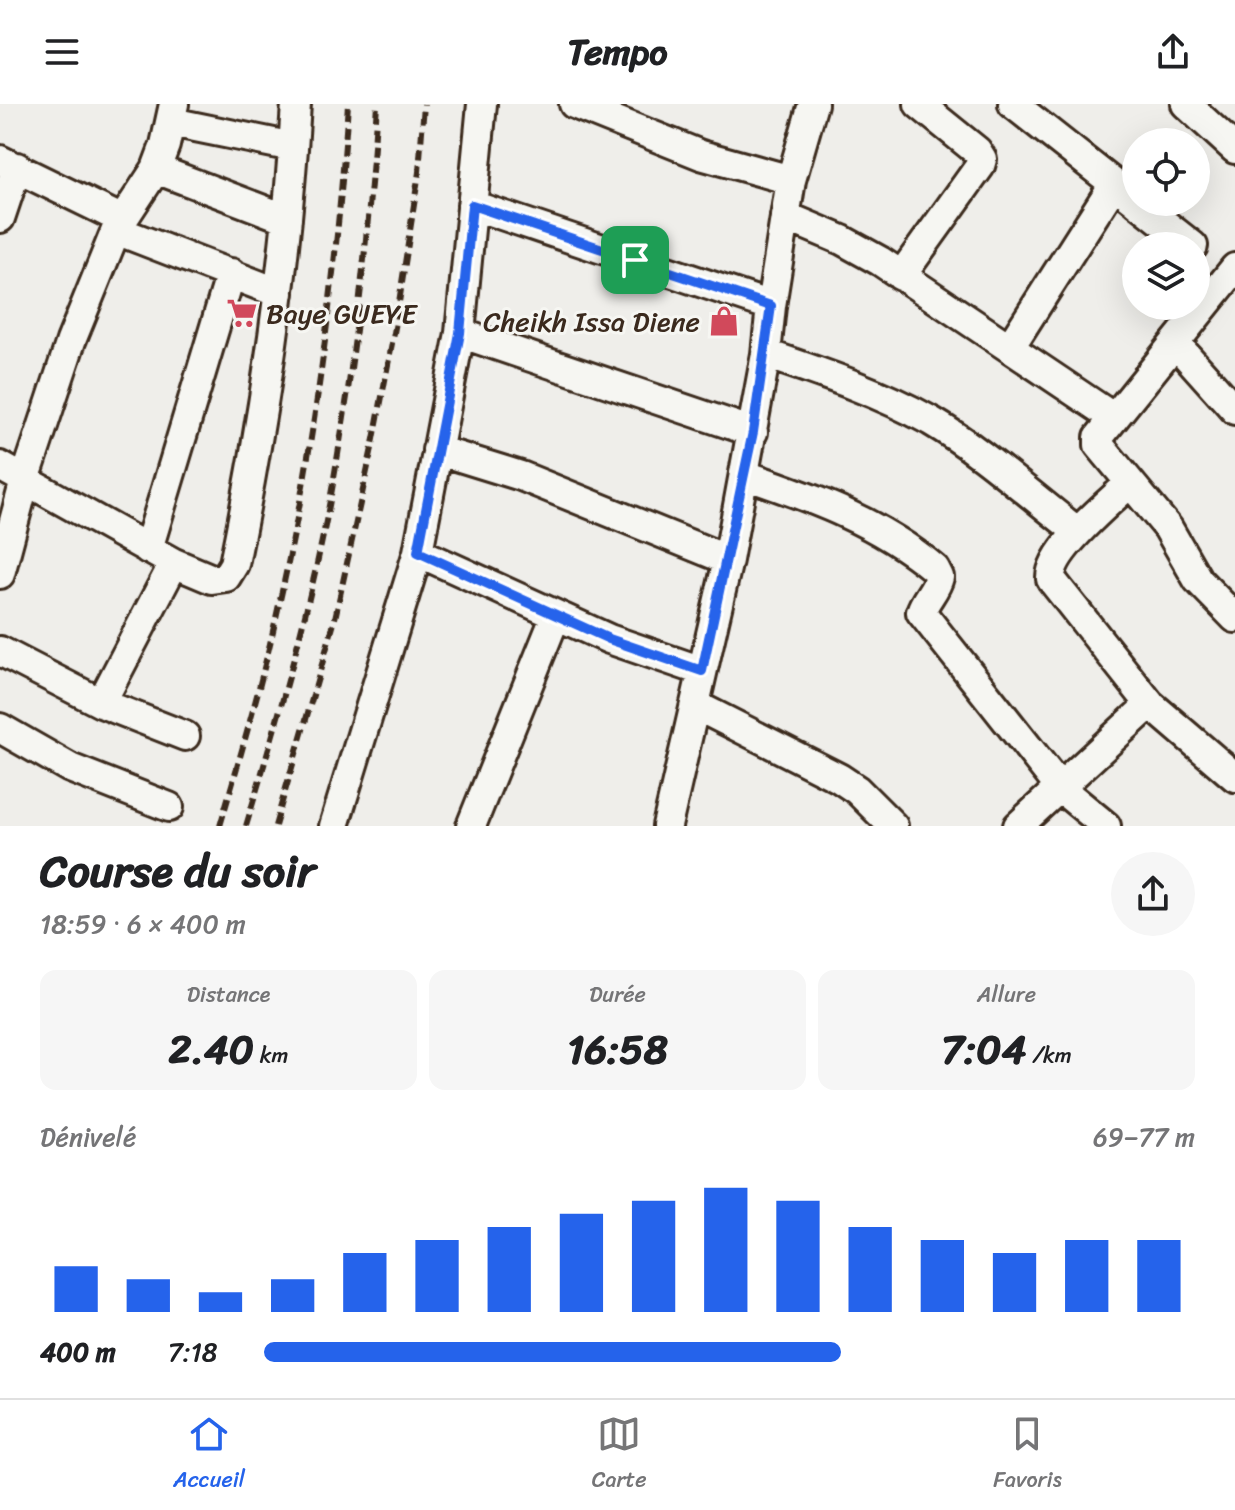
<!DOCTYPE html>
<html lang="fr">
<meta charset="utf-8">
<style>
body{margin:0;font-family:Sriracha,sans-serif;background:#f6f6f6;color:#202124;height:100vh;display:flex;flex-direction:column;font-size:30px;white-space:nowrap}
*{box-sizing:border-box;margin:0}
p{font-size:26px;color:#757577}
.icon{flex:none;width:44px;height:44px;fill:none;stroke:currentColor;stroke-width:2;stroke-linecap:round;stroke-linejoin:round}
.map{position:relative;height:722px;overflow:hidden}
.side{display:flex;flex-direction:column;background:#fff;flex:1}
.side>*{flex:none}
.fabs{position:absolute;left:1122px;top:24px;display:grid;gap:16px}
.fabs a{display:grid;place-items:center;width:88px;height:88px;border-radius:50%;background:#fff;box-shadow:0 8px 32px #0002;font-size:40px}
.pin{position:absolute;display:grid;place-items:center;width:68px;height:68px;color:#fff;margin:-34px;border-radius:16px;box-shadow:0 4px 12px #0006}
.round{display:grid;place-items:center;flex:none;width:84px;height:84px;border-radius:42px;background:#f6f6f6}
.summary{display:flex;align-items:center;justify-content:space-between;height:136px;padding:0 40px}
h1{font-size:44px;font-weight:700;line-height:60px}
.figures{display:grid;grid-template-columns:repeat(3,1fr);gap:12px;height:136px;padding:8px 40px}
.figures div{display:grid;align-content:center;border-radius:16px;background:#f6f6f6;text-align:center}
.figures b{font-size:40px;font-weight:700}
.figures small{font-size:22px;font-weight:400}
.figures p{font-size:22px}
.chart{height:224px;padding:16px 40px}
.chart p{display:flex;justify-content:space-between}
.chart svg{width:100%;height:144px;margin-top:8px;stroke:#2563eb;stroke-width:6}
ul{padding:0 40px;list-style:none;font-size:26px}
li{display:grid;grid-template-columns:128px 96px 1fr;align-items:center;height:60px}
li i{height:20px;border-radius:10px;background:#2563eb}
header{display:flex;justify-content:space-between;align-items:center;height:104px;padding:0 40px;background:#fff;font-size:36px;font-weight:700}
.menu{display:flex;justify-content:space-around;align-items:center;height:112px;border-top:2px solid #e0e0e0;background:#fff;font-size:22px;color:#757577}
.menu a{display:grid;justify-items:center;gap:4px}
.menu .current{color:#2563eb}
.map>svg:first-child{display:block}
</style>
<header><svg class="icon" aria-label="menu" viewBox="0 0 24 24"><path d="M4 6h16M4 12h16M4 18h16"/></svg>Tempo<svg class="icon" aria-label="share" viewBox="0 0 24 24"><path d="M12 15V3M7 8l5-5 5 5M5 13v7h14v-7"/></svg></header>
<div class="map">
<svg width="1235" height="722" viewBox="0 0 1235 722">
<rect width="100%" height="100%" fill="#efeeea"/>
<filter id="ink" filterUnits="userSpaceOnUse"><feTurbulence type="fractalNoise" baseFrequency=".0125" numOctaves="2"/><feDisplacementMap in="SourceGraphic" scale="16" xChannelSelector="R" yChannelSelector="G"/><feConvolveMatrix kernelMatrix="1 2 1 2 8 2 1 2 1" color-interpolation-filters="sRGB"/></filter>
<g filter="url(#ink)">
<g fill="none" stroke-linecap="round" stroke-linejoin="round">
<g stroke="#3b2a1e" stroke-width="34">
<path id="minor" d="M574 0 701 51 791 76
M1013 0 1136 97
M1186 0 1235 45
M171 18 293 43
M0 56 123 116
M156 65 287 115
M1137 98 1193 142
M472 101 771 202
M785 112 842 136 880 157 1114 314
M0 114 17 63
M116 126 279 189
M1235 164 1099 333V341L1168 424 1198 476 1235 514
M901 172 980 62 982 55 977 47 919 0
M460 229 753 328
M1176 240 1235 306
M1010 243 1114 80
M766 250C822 269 879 288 931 317 982 347 1031 392 1078 428
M437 346 521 372 728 456
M0 362 174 459 212 475 226 473 234 460C265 308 287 154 296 0
M745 371C813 394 879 418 935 465L939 473C936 486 925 495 921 508L1061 685 1106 722
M1130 379C1110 398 1049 447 1051 475L1150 600 1235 673
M148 445 231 169
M418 448 609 535 702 567
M0 470 25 376 71 237 116 126 156 65 165 41 174 0
M0 547 101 599 185 632
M101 599 174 459
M695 601 839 674 857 686 893 722
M0 624 70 664 169 703
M334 722 418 448 460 229 482 0
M471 722 556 511
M667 722 728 456 766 250 771 202 791 76 813 0
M1018 722 1150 600"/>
</g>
<use href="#minor" stroke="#f6f6f2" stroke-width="28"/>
<path stroke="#3b2a1e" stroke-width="6" stroke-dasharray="12 6" stroke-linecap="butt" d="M220 722C241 650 262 578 278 505 316 339 336 169 348 0
M246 722C282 602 317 480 337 356 357 238 369 120 377 0
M275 722 334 519 374 335 396 218 419 68 424 0"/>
</g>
</g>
<g fill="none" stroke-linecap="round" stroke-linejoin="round" filter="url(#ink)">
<g stroke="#fff" stroke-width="16">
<path id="route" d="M472 101 771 202 753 328 702 567 609 535 418 448 460 229Z"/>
</g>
<use href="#route" stroke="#2563eb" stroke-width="10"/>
</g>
<defs>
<g id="supermarket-bare" transform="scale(2.4)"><path d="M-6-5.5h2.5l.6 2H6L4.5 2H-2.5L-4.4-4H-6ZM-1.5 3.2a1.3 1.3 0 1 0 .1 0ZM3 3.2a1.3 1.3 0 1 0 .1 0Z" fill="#d1495b" stroke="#f6f6f2" stroke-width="2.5" paint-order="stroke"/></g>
<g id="shop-bare" transform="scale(2.4)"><path d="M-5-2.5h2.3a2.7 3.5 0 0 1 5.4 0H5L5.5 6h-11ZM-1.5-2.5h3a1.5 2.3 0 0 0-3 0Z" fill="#d1495b" stroke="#f6f6f2" stroke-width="2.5" paint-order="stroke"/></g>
</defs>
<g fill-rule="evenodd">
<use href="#supermarket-bare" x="242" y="209"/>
<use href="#shop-bare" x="724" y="217"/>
</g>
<g text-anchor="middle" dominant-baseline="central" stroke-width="6" stroke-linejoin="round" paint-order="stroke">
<g font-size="28" fill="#3b2a1e" stroke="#f6f6f2" text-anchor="start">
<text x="266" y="209">Baye GUEYE</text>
<text x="700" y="217" text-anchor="end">Cheikh Issa Diene</text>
</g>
</g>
</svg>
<div class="fabs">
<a><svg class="icon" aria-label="locate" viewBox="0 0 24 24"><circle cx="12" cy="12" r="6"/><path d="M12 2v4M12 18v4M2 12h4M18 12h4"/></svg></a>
<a><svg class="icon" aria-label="layers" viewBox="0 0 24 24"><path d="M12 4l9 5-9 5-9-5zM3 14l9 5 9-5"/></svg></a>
</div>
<div class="pin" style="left:635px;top:156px;background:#1e9e55"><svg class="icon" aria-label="arrive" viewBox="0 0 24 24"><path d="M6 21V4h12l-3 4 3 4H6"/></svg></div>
</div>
<section class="side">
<div class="summary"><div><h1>Course du soir</h1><p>18:59 · 6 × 400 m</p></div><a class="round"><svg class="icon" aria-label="share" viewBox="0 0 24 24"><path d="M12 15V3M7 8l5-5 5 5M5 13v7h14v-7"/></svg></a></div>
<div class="figures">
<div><p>Distance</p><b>2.40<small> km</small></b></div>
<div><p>Durée</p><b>16:58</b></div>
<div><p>Allure</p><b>7:04<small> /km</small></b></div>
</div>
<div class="chart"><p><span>Dénivelé</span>69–77 m</p>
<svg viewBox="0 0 160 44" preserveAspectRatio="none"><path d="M5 44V30M15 44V34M25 44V38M35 44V34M45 44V26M55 44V22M65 44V18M75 44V14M85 44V10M95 44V6M105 44V10M115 44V18M125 44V22M135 44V26M145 44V22M155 44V22"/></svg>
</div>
<ul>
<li><b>400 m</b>7:18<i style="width:62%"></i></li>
</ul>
</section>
<nav class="menu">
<a class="current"><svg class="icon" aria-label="home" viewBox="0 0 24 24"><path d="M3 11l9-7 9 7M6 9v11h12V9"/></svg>Accueil</a>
<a><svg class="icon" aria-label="map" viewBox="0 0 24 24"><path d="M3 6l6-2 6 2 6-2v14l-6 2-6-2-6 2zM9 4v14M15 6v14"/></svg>Carte</a>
<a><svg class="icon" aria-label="saved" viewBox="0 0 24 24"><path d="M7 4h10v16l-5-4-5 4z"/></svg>Favoris</a>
</nav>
